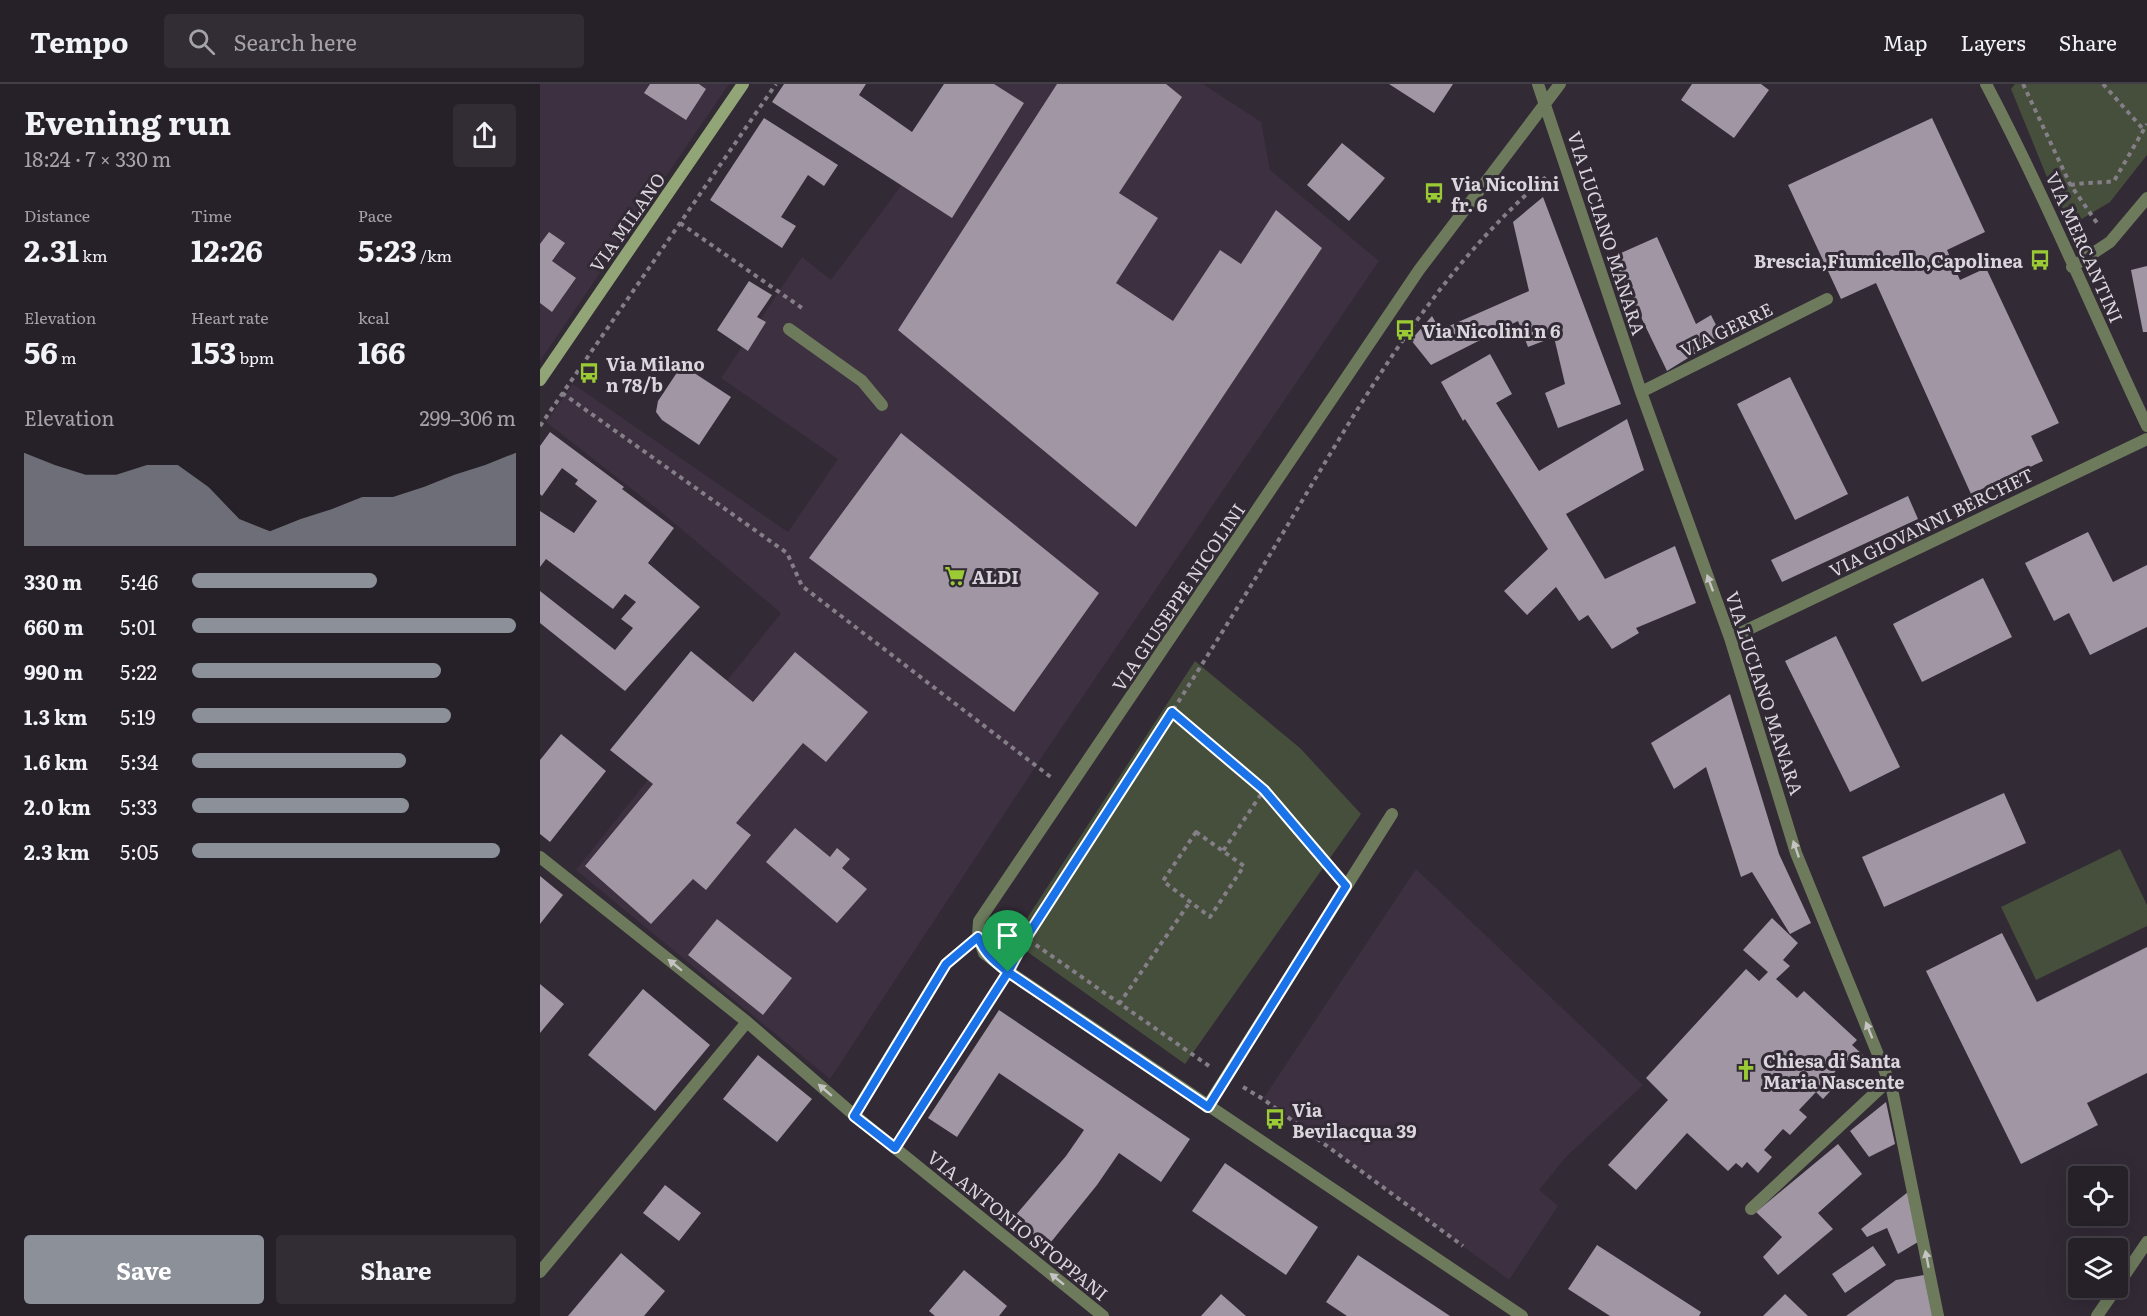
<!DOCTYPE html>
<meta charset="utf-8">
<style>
body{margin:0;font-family:Literata,serif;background:#322d34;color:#f1f3f6;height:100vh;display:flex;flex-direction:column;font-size:22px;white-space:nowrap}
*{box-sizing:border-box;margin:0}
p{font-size:20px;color:#a4a3a8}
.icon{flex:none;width:33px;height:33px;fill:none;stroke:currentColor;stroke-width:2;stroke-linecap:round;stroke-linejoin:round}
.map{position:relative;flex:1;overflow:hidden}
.panel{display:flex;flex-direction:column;background:#262028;width:540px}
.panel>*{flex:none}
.controls{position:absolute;left:1528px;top:1082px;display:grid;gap:12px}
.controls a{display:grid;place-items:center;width:60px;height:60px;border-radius:6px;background:#262028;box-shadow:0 6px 24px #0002,0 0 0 2px #423e45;font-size:30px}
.pin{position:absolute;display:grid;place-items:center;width:51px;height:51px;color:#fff;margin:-62px -26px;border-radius:50% 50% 50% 0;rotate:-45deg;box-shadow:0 0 6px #0007}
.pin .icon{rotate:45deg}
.round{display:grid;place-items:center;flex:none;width:63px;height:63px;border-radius:6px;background:#322d34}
.head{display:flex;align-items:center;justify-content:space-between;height:102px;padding:0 24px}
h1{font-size:33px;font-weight:700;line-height:45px}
.stats{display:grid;grid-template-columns:repeat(3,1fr);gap:9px;height:102px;padding:6px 24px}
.stats div{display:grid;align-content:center}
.stats b{font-size:30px;font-weight:700}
.stats small{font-size:16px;font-weight:400}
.stats p{font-size:16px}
.chart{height:168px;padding:12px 24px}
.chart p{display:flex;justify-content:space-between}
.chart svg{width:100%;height:108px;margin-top:6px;fill:#8c9099;opacity:.7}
.cta{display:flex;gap:12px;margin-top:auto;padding:12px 24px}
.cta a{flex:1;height:69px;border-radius:6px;background:#8c9099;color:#fff;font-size:24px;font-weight:700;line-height:69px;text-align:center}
.cta a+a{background:#322d34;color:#f1f3f6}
ul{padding:0 24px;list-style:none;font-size:20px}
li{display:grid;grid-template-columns:96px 72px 1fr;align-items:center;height:45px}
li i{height:15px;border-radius:8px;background:#8c9099}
header{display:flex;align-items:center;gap:36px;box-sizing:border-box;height:84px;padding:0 30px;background:#262028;border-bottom:2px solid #423e45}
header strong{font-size:28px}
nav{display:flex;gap:33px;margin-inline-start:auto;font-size:21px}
.search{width:420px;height:54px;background:#322d34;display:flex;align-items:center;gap:15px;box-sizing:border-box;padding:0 21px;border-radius:6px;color:#a4a3a8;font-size:22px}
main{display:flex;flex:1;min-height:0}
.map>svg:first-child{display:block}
</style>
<header>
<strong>Tempo</strong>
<div class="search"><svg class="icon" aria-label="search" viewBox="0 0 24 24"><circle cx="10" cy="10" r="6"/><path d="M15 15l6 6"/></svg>Search here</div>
<nav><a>Map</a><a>Layers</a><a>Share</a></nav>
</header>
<main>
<section class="panel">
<div class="head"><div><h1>Evening run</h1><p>18:24 · 7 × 330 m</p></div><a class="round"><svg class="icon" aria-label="share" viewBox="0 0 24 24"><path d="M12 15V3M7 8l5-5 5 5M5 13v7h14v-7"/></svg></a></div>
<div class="stats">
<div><p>Distance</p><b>2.31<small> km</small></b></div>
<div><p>Time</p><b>12:26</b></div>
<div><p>Pace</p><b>5:23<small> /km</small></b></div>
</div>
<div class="stats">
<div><p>Elevation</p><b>56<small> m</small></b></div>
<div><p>Heart rate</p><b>153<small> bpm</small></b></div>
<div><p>kcal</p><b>166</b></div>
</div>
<div class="chart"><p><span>Elevation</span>299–306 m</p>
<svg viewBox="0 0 160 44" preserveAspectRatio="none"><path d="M0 44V6L10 11L20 15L30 15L40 11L50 11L60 20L70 33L80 38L90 33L100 29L110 24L120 24L130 20L140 15L150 11L160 6V44z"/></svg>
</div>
<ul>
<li><b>330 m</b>5:46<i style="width:57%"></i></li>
<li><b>660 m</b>5:01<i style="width:100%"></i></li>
<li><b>990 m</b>5:22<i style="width:77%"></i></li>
<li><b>1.3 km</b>5:19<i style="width:80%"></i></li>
<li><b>1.6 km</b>5:34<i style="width:66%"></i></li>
<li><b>2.0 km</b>5:33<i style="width:67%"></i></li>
<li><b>2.3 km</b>5:05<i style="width:95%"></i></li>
</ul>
<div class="cta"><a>Save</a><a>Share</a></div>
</section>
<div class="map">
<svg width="1607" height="1232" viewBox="0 0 1607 1232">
<rect width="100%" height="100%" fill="#322a35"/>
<path fill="#3c3041" d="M0 0H189L0 277Z
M437 0H663L721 38 730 86 839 177 497 680 290 995 36 786 241 529 121 428 6 338 33 300 248 448 298 375 181 294 262 173 291 196Z
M876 785 1103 1001 1027 1072 999 1106 1018 1122 969 1196 723 1015Z"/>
<path fill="#464e3c" d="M1475 0H1607V71L1570 118 1540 136 1522 130 1471 5Z
M655 577 760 664 821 730 645 980 472 857Z
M1580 765 1607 821V842L1496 896 1461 823Z"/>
<path fill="#a096a4" d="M110 0H159L166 5 146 36 104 9Z
M244 0H326L319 11 372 48 404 0H454L484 19 412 134 232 18Z
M517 0H626L642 13 579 109 618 134 576 199 633 237 680 166 701 180 736 126 782 164 596 443 358 246Z
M849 0H913L894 29Z
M1152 0H1221L1229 6 1194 54 1141 16Z
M224 34 298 81 284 102 268 91 241 133 256 142 242 164 170 116Z
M1392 34 1445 148 1407 166 1420 196 1446 184 1519 339 1491 352 1503 377 1431 410 1336 199 1301 215 1248 101Z
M802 59 845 94 809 137 767 101Z
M1003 113 1081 320 1018 344 1005 309 1025 300 1014 253 988 263 978 237 891 281 871 256 892 232 900 246 989 207 973 138Z
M9 148 25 159 12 177 36 194 12 228 0 219V160Z
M1117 153 1156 240 1171 231 1182 253 1127 287 1072 173Z
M1607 182V248H1603L1591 186Z
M209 197 232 211 217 233 226 238 208 267 177 246Z
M950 270 972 310 956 319 999 387 1087 335 1104 386 1026 430 1065 495 1135 462 1156 519 1096 544 1099 549 1072 565 1048 531 1039 537 1016 503 987 531 964 507 1008 465 925 335 923 337 901 298Z
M142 281 191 313 159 361 122 336 116 328 118 317Z
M1250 293 1308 410 1255 436 1197 320Z
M10 348 84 403 82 405 134 444 108 479 160 523 85 607 0 539V507L75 566 93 544 81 535 96 518 85 510 73 525 6 475 0 483V427L34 449 57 417 35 400 38 396 22 384 2 412 0 410V362Z
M361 349 559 509 474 628 269 474Z
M1368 412 1378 435 1242 498 1231 476Z
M1548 448 1573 498 1607 481V543L1550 571 1529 529 1514 537 1485 479Z
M1443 494 1472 553 1382 598 1353 540Z
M1296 552 1360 683 1310 708 1245 577Z
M151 567 213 618 255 568 328 628 286 678 263 659 196 739 211 751 166 806 153 795 111 840 45 782 113 700 70 666Z
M1190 610 1239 770 1271 839 1250 850 1212 788 1201 793 1166 683 1134 705 1111 659Z
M21 650 66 687 10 758 0 750V676Z
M1464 709 1486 759 1344 823 1322 773Z
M255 744 290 773 297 764 310 775 302 784 327 805 297 839 226 778Z
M0 792 23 811 0 840Z
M1232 834 1258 859 1243 876 1250 882 1236 895 1257 914 1264 907 1317 956 1312 961 1323 971 1313 982 1306 975 1294 989 1301 996 1283 1015 1276 1008 1259 1026 1267 1033 1250 1051 1243 1045 1224 1066 1232 1073 1218 1089 1207 1078 1202 1084 1196 1079 1188 1087 1147 1049 1096 1106 1068 1081 1128 1016 1106 994 1206 885 1219 897 1228 888 1203 866Z
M177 835 252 894 223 931 148 871Z
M1462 849 1497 918 1607 863V989L1547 1019 1558 1041 1481 1080 1386 887Z
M0 900 24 920 0 949Z
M103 905 170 961 115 1027 48 971Z
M459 926 650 1055 621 1098 579 1069 557 1101 507 1163 474 1133 526 1072 544 1046 459 989 417 1053 388 1034Z
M218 971 272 1015 237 1058 183 1015Z
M1346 1018 1355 1060 1329 1073 1310 1047Z
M1298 1060 1322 1090 1278 1129 1293 1145 1238 1191 1223 1173 1242 1153 1216 1128Z
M685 1079 778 1143 746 1191 652 1127Z
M125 1101 161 1129 139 1157 103 1129Z
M1368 1108 1378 1158 1358 1170 1347 1144 1327 1153 1321 1145Z
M1057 1161 1161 1228 1159 1232H1070L1028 1205Z
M1333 1162 1346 1181 1305 1209 1292 1190Z
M81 1169 125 1207 104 1232H28Z
M818 1171 910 1232H807L786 1218Z
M424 1186 467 1222 459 1232H395L389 1227Z
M1384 1191 1393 1232H1306L1356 1196Z
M681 1210 706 1232H661Z
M1245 1210 1268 1232H1223Z"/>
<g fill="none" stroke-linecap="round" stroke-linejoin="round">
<path stroke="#847e87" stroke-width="4" stroke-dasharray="4.5 4.5" stroke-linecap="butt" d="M1483 0 1530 100 1557 139
M1563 0 1603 45
M1522 104C1537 97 1557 100 1574 97L1607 40
M140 139 262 224 260 226
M22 309 247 469 262 502 512 694
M0 342 236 0
M632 628 724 706 683 767
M724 706 790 786
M656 748 704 782 670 833 623 797Z
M465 838 486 854 478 869
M579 920 650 818
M669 982 486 854C566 731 646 608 723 482 806 346 883 198 1006 93
M703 1003 723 1015 923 1162
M366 1047 457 904"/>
<path stroke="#6d7a5c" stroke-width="12" d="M249 245 322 297 342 321"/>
<path stroke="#6d7a5c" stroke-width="12" d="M998 0 1101 308 1190 554 1256 769 1352 1005 1398 1232
M1446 0C1505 112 1553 228 1607 342
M1532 183 1570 158 1607 114
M1101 308 1287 215
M1190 554 1607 355
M0 773 207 938 314 1031 563 1232
M438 853 444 869 462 883 982 1232
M667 1023 852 730
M314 1031 406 880 438 853 439 837 879 186 1020 0
M1211 1125 1349 996
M0 1188 207 938
M1578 1201 1607 1158
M1557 1232 1577 1203"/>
<path stroke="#91a576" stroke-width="12" d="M0 296 203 0"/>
</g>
<defs><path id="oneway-solid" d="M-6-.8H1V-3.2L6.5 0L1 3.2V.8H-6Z" transform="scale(1.5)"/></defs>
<g fill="#c5c4c3">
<use href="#oneway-solid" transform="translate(1170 499) rotate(-110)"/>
<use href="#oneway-solid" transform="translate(1256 765) rotate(-109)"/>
<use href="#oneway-solid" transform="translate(135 881) rotate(-141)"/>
<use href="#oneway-solid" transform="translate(1329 946) rotate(-112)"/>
<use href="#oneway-solid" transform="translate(285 1006) rotate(-139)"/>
<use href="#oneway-solid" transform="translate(1387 1175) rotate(-101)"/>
<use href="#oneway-solid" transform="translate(517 1195) rotate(-141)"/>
</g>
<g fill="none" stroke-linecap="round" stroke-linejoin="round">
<g stroke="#fff" stroke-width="12">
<path id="route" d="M468 888 355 1064 314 1032 406 880 438 853C445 870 454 877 468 888L668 1023 806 802 724 706 632 628 486 854 468 888"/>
</g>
<use href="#route" stroke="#1a73e8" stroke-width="8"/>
</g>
<defs>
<g id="bus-bare" transform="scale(1.62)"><path d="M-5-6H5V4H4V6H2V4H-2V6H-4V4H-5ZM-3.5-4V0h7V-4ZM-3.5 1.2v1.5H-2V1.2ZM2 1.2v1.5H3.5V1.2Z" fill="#9acb35" stroke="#322a35" stroke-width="2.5" paint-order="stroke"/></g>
<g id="supermarket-bare" transform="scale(1.62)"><path d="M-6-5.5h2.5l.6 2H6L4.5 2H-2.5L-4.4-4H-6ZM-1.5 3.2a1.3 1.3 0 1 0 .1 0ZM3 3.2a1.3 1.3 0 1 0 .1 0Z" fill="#9acb35" stroke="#322a35" stroke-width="2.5" paint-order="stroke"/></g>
<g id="church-bare" transform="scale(1.62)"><path d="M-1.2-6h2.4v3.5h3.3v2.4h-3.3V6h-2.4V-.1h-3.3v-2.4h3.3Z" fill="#9acb35" stroke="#322a35" stroke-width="2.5" paint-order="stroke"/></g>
</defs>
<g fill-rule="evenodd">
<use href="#bus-bare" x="894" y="109"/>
<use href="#bus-bare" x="1500" y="176"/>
<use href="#bus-bare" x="865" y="246"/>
<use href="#bus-bare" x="49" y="289"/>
<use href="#supermarket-bare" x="415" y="492"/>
<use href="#church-bare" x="1206" y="986"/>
<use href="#bus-bare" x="735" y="1035"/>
</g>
<g text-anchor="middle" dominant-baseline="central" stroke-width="6" stroke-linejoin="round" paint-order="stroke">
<g font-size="18" font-weight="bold" fill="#dbd6dd" stroke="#322a35" text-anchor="start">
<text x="911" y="99">Via Nicolini<tspan x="911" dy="21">fr. 6</tspan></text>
<text x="1483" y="176" text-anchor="end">Brescia,Fiumicello,Capolinea</text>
<text x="882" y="246">Via Nicolini n 6</text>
<text x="66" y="279">Via Milano<tspan x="66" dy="21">n 78/b</tspan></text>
<text x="432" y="492">ALDI</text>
<text x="1223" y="976">Chiesa di Santa<tspan x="1223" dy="21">Maria Nascente</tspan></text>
<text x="752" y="1025">Via<tspan x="752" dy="21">Bevilacqua 39</tspan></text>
</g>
<g font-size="18" fill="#dbd6dd" stroke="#322a35">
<text transform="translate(87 138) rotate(-55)">VIA MILANO</text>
<text transform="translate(1067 149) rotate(72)">VIA LUCIANO MANARA</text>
<text transform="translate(1545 163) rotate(66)">VIA MERCANTINI</text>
<text transform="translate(1186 245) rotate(-26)">VIA GERRE</text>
<text transform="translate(1391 438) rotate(-26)">VIA GIOVANNI BERCHET</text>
<text transform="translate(638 513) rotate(-56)">VIA GIUSEPPE NICOLINI</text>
<text transform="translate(1225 609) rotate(72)">VIA LUCIANO MANARA</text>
<text transform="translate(478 1141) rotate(39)">VIA ANTONIO STOPPANI</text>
</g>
</g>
</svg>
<div class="controls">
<a><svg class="icon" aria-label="locate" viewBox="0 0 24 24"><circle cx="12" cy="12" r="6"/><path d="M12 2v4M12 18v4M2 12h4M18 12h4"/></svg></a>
<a><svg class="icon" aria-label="layers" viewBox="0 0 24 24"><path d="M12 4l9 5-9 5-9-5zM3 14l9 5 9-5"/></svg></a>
</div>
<div class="pin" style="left:468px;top:888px;background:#1e9e55"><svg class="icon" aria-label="arrive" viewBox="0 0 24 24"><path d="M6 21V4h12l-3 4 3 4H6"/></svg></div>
</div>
</main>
